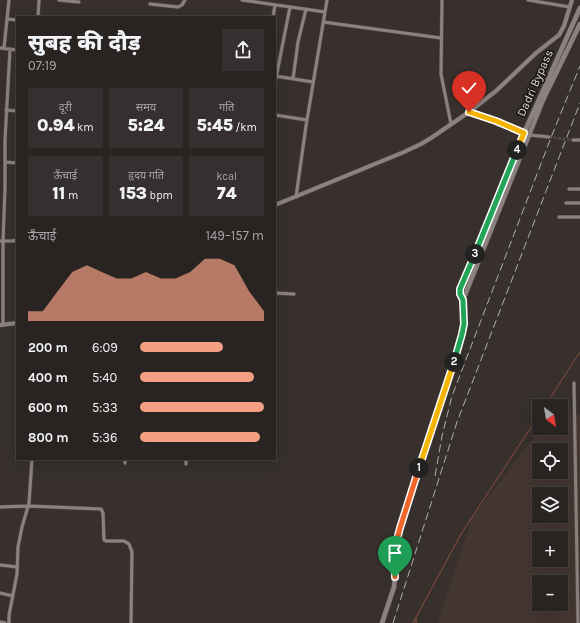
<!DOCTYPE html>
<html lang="hi">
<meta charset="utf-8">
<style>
body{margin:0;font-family:Karla,"Noto Sans Devanagari",sans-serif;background:#35302f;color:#f1f3f6;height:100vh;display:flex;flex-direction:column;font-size:15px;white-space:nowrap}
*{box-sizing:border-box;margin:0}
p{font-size:13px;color:#a5a4a5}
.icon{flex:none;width:22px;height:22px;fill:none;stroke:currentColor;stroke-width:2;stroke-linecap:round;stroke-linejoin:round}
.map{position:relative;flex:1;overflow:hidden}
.sheet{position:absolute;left:16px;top:16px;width:260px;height:444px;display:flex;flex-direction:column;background:#292422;border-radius:0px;box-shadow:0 4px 16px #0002,0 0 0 1px #454140}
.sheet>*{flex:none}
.needle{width:26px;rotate:149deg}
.fabs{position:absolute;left:532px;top:399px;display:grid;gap:8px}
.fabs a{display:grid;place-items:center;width:36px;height:36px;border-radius:0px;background:#292422;box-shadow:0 4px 16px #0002,0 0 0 1px #454140;font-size:20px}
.pin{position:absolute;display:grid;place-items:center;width:34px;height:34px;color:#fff;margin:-41px -17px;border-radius:50% 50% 50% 0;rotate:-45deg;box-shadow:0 0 4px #0007}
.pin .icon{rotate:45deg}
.km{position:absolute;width:20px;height:20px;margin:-10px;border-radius:50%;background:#222;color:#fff;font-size:11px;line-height:20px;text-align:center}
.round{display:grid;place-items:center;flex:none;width:42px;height:42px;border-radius:0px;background:#35302f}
.summary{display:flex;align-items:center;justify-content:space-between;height:68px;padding:0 12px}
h1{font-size:22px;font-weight:800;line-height:30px}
.figures{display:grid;grid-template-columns:repeat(3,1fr);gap:6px;height:68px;padding:4px 12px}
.figures div{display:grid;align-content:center;border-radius:0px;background:#35302f;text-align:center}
.figures b{font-size:17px;font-weight:800}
.figures small{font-size:11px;font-weight:400}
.figures p{font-size:11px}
.chart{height:112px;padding:8px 12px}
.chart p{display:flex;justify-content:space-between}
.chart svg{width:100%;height:72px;margin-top:4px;fill:#f39f83;opacity:.7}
ul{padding:0 12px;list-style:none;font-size:13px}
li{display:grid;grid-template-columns:64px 48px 1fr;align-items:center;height:30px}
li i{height:10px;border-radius:5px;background:#f39f83}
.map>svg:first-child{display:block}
</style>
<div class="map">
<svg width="580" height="623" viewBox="0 0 580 623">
<rect width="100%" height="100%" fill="#37302d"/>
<path fill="#443631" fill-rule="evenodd" d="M561 407 580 414V623H438L472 518 541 428H561ZM539 450H561V472H539ZM539 494H561V516H539ZM539 538H561V560H539ZM539 582H561V604H539Z"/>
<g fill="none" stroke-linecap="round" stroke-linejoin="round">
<path stroke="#8a513e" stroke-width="1" d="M545 406 580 352
M413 623 461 534 539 415
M416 623V618"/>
<path stroke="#504946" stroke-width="3" stroke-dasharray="3 1.5" stroke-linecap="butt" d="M549 137 573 140"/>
<g stroke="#544e4b" stroke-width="4">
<path id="minor" d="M59 0 79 2
M242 0 325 12
M442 0 441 74 451 124
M528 0 570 7
M150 4 178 7 182 5 185 0
M38 17 39 0
M273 17 275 5
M7 19 17 20
M323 22 441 38
M0 48 17 50
M4 48 9 0
M275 76 313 82
M293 79 298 42 306 9
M275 83 290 7
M6 110 17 111
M469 112 496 121 530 135 549 137
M275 115 307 120
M573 140H580
M5 162 17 163
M569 189H580
M296 197 306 126 327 0
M566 203H580
M559 217H580
M0 241H13L17 240
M275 293 294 294
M3 325V241L5 188V140L10 49
M574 383 578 623
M125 463V459
M186 464V459
M0 507 29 506 101 509 103 513 104 540 106 541H124L129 544 132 552 131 623
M0 565 17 567
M0 593 13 596
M0 622 5 623
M9 623V615L17 574 18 547 22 527 29 503 32 459"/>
</g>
<g stroke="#544e4b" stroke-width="5">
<path id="tertiary" d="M275 205 404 152 421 144 431 138 469 112 496 91 536 53 559 35 564 26 572 0
M0 325 17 323"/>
</g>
<g stroke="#544e4b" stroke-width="5.5">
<path id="secondary" d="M463 300 543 100 580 24
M382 623 394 587 395 577 394 551 400 528 464 329C465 320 464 311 463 302 463 298 460 294 460 289L524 133 580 8"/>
</g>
<use href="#minor" stroke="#8b827f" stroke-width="3"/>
<use href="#tertiary" stroke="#8b827f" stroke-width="4"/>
<use href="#secondary" stroke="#8b827f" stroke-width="4.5"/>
<path stroke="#b2adab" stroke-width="1" stroke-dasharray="8 4" stroke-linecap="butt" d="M435 476 442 436 452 396 552 135 580 66
M393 623 457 422 580 103"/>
</g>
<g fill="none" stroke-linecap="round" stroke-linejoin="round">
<g stroke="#fff" stroke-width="8">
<path id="split-1" d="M395 577 394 551 400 528 419 468"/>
</g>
<g stroke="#fff" stroke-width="8">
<path id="split-2" d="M419 468 454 362"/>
</g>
<g stroke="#fff" stroke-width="8">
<path id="split-3" d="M454 362 462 334 464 324 463 300 460 294V289L475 254"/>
</g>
<g stroke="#fff" stroke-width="8">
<path id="split-4" d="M475 254 517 150"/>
</g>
<g stroke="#fff" stroke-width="8">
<path id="split-5" d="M469 112 496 121 524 133 517 150"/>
</g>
<use href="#split-1" stroke="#f0652b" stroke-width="5"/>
<use href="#split-2" stroke="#f5b400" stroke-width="5"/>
<use href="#split-3" stroke="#22a559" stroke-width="5"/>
<use href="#split-4" stroke="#22a559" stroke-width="5"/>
<use href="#split-5" stroke="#f5b400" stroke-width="5"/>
</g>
<g text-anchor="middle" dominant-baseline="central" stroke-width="3.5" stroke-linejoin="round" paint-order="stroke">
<g font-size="12" fill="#ddd8d7" stroke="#1c1917">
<text transform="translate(535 83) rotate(-66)">Dadri Bypass</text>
</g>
</g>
</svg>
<div class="fabs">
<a><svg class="needle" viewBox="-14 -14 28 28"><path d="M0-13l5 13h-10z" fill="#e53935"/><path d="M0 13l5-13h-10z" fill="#a5a4a5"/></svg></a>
<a><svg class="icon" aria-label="locate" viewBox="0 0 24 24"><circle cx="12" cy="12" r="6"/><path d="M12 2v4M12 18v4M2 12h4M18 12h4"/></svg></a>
<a><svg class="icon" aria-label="layers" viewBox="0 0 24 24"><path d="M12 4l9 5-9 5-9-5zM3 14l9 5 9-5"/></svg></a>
<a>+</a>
<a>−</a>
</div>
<div class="pin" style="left:395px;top:577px;background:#1e9e55"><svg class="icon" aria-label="arrive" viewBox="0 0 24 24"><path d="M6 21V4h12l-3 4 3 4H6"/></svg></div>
<div class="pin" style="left:469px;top:112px;background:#d93025"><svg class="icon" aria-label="check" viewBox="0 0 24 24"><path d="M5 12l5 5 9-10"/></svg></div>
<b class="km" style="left:419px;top:468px">1</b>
<b class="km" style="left:454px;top:362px">2</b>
<b class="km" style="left:475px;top:254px">3</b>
<b class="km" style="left:517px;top:150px">4</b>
<section class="sheet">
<div class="summary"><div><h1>सुबह की दौड़</h1><p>07:19</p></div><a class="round"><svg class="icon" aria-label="share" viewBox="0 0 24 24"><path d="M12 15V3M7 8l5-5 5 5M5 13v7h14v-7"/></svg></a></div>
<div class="figures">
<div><p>दूरी</p><b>0.94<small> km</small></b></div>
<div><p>समय</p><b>5:24</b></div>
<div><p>गति</p><b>5:45<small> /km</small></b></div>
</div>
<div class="figures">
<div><p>ऊँचाई</p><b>11<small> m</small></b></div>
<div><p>हृदय गति</p><b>153<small> bpm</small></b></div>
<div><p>kcal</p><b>74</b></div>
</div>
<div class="chart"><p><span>ऊँचाई</span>149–157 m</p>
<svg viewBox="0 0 160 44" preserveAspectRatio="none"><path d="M0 44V38L10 38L20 26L30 14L40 10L50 14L60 18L70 18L80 14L90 18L100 18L110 14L120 6L130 6L140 10L150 26L160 38V44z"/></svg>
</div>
<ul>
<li><b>200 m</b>6:09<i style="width:67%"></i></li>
<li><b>400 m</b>5:40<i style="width:92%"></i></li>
<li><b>600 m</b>5:33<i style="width:100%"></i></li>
<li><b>800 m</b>5:36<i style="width:97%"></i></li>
</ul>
</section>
</div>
